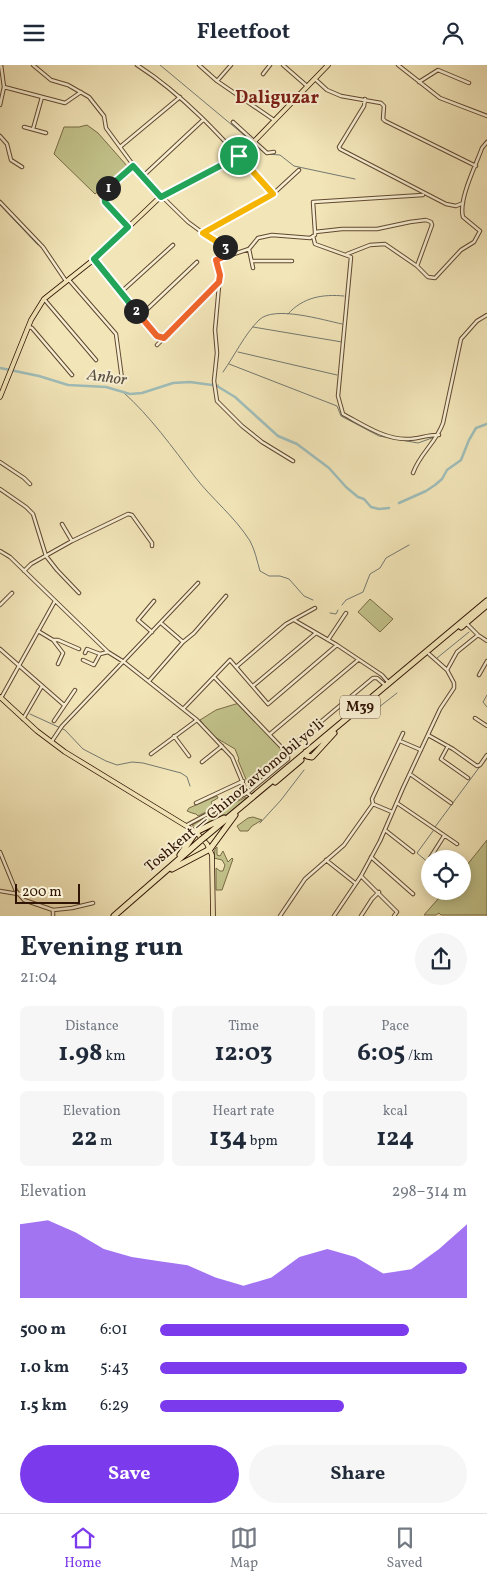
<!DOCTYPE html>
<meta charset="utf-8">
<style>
body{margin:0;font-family:Vollkorn,serif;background:#f6f6f7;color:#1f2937;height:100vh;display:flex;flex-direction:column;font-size:19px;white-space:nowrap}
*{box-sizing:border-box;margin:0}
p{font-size:16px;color:#747a83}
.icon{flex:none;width:28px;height:28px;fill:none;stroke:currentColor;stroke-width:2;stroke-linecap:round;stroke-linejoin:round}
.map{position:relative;height:851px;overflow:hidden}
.side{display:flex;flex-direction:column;background:#fff;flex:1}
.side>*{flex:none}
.tools{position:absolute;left:421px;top:785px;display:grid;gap:10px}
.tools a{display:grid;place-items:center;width:50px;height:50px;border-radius:50%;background:#fff;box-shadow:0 2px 12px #0003;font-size:25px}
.scale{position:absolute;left:15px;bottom:12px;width:65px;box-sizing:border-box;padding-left:5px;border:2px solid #301404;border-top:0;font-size:14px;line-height:18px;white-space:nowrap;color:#301404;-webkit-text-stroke:4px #f7eed1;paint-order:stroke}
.pin{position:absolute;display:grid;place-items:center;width:42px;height:42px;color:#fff;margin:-21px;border:2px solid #fff;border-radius:50%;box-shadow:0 1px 5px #0007}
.km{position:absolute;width:25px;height:25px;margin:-12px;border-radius:50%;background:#222;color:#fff;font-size:14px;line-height:25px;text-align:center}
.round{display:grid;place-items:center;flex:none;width:52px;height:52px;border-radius:26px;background:#f6f6f7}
.headline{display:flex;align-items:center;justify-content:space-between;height:85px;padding:0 20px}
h1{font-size:28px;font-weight:700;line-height:38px}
.stats{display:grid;grid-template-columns:repeat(3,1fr);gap:8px;height:85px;padding:5px 20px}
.stats div{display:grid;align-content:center;border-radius:8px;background:#f6f6f7;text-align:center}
.stats b{font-size:25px;font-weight:700}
.stats small{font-size:14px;font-weight:400}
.stats p{font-size:14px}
.chart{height:140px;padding:10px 20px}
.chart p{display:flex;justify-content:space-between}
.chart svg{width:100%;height:90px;margin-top:5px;fill:#7c3aed;opacity:.7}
.cta{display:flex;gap:10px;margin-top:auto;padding:10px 20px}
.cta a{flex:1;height:58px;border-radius:30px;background:#7c3aed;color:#fff;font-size:20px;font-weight:700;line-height:58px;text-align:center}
.cta a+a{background:#f6f6f7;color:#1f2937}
ul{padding:0 20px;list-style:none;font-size:16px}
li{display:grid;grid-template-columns:80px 60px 1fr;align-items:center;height:38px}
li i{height:12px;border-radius:6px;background:#7c3aed}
header{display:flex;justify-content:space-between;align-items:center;height:65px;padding:0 20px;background:#fff;font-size:22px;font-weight:700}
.tabs{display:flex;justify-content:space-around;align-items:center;height:70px;border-top:1px solid #e0e1e3;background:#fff;font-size:14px;color:#747a83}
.tabs a{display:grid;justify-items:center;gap:2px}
.tabs .current{color:#7c3aed}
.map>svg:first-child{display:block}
</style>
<header><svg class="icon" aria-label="menu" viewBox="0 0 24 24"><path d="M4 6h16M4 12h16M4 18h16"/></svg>Fleetfoot<svg class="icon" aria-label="person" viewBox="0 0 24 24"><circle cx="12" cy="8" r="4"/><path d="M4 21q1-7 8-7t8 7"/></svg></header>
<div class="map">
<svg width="487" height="851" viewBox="0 0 487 851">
<rect width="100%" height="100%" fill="#f2e5b8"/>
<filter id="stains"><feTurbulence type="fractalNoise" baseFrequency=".004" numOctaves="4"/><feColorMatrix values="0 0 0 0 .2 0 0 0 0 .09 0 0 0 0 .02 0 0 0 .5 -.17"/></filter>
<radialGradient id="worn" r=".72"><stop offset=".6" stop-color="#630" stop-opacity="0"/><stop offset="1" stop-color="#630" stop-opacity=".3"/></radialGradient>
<path fill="#c2c28a" stroke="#796b47" d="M87 60 98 68 128 102 95 129 54 89 64 62H79Z
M370 534 393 554 380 567 358 547Z
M239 638 286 689V695L250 724 238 695 239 694 235 684 213 671 200 655 216 645Z
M217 731 218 733 211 737 214 743 198 751 196 749 192 748 187 746 189 743Z
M246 732 247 734 228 749 199 764 192 760Z
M253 752 262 755 252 761 248 766H240L237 761 248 753Z
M487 775V850H441L439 848 436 850H424L445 826H462L463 805Z
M217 782V790L220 791 223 786 228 797 232 793 233 794 222 825H216V803L220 806H223L225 800 222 795 214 793 215 784Z"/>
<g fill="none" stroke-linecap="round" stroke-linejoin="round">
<path stroke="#737971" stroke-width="1" d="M160 0 262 85
M267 89 280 90 294 101 355 114
M0 140 38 180
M288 249C303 232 323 229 344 231
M253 262 342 277
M238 287 337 310
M229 299 337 341 341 351 379 371 418 378 432 373
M223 307C235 290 244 270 259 255 274 240 323 255 342 259
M218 322V320
M123 327C151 352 172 382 195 412 212 434 235 452 250 476 255 485 257 496 260 506L269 511H280L289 514 304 531 313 535
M342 540 346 535 363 527 370 509 380 503 386 493 409 480
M330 548 336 549 338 545
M437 593 469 567
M487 630 483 637 487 642
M30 649 65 665 83 684 106 696 117 700 132 697 143 698 181 708 187 712 190 721
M369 650 397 628
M260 758 281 735 304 705
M435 762 481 700
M430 799 417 788 433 766"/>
<path stroke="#9fbdb9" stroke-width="2.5" d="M0 303 39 311 68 320 106 322 130 329 142 328 173 318 190 317 212 320
M217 321 235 332 278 371 297 379 329 403 346 422 358 432 364 434 371 442 379 444 389 443
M399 438 426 426 435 420 442 414 447 405 461 395 469 375 476 363 487 359"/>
<g stroke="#604831" stroke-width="4.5">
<path id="minor" d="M33 0 51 15 68 20 89 32 104 51 106 63 142 112 188 157 203 168 224 180 228 190
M137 0C190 34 231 83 273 129
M199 0 217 16 274 55
M283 0 307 21
M398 0 440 33 487 51
M263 9 270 0
M315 14 327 25 341 31 381 38 384 41 383 54 385 56 476 101
M217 16 231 0
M419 17 438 5 469 18
M4 22 65 38 81 27
M365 34 364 41 339 82 340 84 446 139 456 141 463 138
M0 40 4 22 1 0
M233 57 267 88 274 87
M24 62 46 68
M33 64 42 32
M0 71 7 79 11 95 22 102
M120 82 180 32
M142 112 203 55
M0 137 43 182 66 216
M128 162 105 137 103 131 105 126 133 101
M315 167 342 164H377L410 157 426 155 431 157 432 160 417 201
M315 167 313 137 423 130
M203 168 273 129 299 105
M313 171 315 179 351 192 338 331 343 349C362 359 385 375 408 374 419 374 429 369 439 370
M249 184 253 203
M347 189 370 180 385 179 417 201 428 212 435 213 461 185 474 177 480 166 463 152C458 135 476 100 482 83L487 77
M93 194 157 271 164 273
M252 196H292
M69 215 116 269 122 314
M120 228 173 180
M44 234 96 295
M140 251 197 197
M29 262 32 263 72 310
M157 280 218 218
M293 396 262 377 242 361 217 336 214 316 217 288 215 265 220 210 216 195 249 184 258 173 272 170 310 173 315 170V167
M0 397 24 413 30 419
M413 408C420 388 436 378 443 358L461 274 477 256 487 250
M0 424 26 442 33 449 46 491 57 505 79 528
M62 459 72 476
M0 486 10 492 108 587 124 597 197 655 232 692 247 728 251 731
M24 506 31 499 72 476 128 449 132 450 152 478V481
M0 540 12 528
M294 555 337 580 382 610 388 617
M161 558 183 577
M466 558 478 570 487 576
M38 566 53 575 63 588 58 599
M152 567 138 555 154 536
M53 575H58L79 584
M328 575 346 548
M0 584 64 640
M85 588 87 584 100 589 108 587
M83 595 94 600 100 589
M236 602 286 559 315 543
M447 605 457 587 478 570
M479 610 487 596
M149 616 183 577 194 568 226 531
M253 621 316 568
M1 633 55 536
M183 644 230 595 268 639 337 580
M475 653 487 661
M23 654 42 621
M54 656 75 625
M270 669 358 595
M428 670 453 684 477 701 480 700 487 690
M174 671 189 691
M52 676 62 661 198 518
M400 676 421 685
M448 681 441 694 468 713
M286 686 373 613H377L385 620
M151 689 197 655
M202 697 222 681
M410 709 451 738
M196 738 243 716
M397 738 457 779
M373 739 372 734 403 668
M187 760 247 728 288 694V689L214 612
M385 765 413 787
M0 787 16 826 24 835 53 845 72 843 93 838
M371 792 413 829
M430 793 444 771
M326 795 355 818
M361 811 397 847 394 851
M0 826 18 829
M53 851V845
M280 851 305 814 344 780 373 739 392 747
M334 851 361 811 380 776 403 723 440 644 454 623V618L447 605 429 589
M361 851 372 834 379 827"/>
</g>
<g stroke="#301404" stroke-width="5.5">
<path id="major" d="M0 332 31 255 44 234 97 192 158 134 241 90 328 0
M0 632 37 666 65 687 196 767 207 779 212 790 213 851"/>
</g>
<g stroke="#301404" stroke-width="7">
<path id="highway" d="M461 562 487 540
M306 687 307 691 312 692 334 668
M275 717 301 695
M206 771 487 536
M180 790 196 767 224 753
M172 804 210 784 235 750
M114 851 201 775"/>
</g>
<use href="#minor" stroke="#f7eed1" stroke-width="2.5"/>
<use href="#major" stroke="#f2e5b8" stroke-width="4"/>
<use href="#highway" stroke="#f2e5b8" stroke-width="5"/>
<g stroke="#301404" stroke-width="7" stroke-linecap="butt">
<path id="highway-bridge" d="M201 775 206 771"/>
</g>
<use href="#highway-bridge" stroke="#f2e5b8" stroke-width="5"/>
</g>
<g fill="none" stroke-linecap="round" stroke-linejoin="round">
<g stroke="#fff" stroke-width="10">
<path id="split-1" d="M108 123 133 101 161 132 239 91"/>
</g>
<g stroke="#fff" stroke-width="10">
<path id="split-2" d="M108 123 104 128 105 137 128 162 94 194 136 246"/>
</g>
<g stroke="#fff" stroke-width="10">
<path id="split-3" d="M136 246 157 271 164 273 219 217 220 210 216 195 228 190 225 182"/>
</g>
<g stroke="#fff" stroke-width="10">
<path id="split-4" d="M225 182 203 168 273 129 239 91"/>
</g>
<use href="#split-1" stroke="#22a559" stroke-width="6"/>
<use href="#split-2" stroke="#22a559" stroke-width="6"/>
<use href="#split-3" stroke="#f0652b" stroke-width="6"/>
<use href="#split-4" stroke="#f5b400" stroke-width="6"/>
</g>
<g text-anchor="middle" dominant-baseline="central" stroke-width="4" stroke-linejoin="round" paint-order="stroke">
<rect fill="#f7eed1" stroke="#6c5542" stroke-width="1" x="340" y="630.5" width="40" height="23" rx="4"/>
<g font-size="14" font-weight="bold" fill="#301404">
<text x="360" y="642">M39</text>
</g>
<g font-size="15" fill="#301404" stroke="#f7eed1">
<text transform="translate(235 731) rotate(-40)">Toshkent — Chinoz avtomobil yoʻli</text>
</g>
<g font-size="16" font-style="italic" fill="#574f43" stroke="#f7eed1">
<text transform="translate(107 313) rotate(8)">Anhor</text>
</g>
<g font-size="18" font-weight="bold" fill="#7a1f14" stroke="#f7eed1">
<text x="277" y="33">Daliguzar</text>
</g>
</g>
<rect width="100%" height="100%" filter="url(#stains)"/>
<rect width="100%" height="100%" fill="url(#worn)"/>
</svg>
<div class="tools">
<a><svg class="icon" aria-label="locate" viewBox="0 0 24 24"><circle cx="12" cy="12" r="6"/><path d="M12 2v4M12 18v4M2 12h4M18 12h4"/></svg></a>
</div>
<div class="scale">200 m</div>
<div class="pin" style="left:239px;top:91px;background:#1e9e55"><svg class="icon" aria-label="arrive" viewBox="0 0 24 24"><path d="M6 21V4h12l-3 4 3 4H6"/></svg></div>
<b class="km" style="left:108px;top:123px">1</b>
<b class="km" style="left:136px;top:246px">2</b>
<b class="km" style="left:225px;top:182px">3</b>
</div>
<section class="side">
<div class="headline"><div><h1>Evening run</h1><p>21:04</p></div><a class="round"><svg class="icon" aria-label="share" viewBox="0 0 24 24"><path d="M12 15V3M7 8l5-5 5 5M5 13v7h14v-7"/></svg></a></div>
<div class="stats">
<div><p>Distance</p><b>1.98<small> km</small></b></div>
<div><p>Time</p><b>12:03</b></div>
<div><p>Pace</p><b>6:05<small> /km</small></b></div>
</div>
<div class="stats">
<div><p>Elevation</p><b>22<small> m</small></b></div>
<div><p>Heart rate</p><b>134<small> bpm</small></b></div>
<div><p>kcal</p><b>124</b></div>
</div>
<div class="chart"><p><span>Elevation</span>298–314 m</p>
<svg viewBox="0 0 160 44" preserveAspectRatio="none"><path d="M0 44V8L10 6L20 12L30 20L40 24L50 26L60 28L70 34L80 38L90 34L100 24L110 20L120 24L130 32L140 30L150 20L160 8V44z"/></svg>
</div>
<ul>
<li><b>500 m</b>6:01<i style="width:81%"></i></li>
<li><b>1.0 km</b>5:43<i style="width:100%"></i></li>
<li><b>1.5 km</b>6:29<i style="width:60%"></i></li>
</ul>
<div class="cta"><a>Save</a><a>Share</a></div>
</section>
<nav class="tabs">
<a class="current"><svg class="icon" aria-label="home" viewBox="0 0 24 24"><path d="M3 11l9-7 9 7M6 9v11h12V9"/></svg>Home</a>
<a><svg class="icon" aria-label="map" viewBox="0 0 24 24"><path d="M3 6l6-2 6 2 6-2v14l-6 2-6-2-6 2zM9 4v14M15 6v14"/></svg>Map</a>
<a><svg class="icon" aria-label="saved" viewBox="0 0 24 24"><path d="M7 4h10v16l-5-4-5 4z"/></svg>Saved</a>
</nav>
